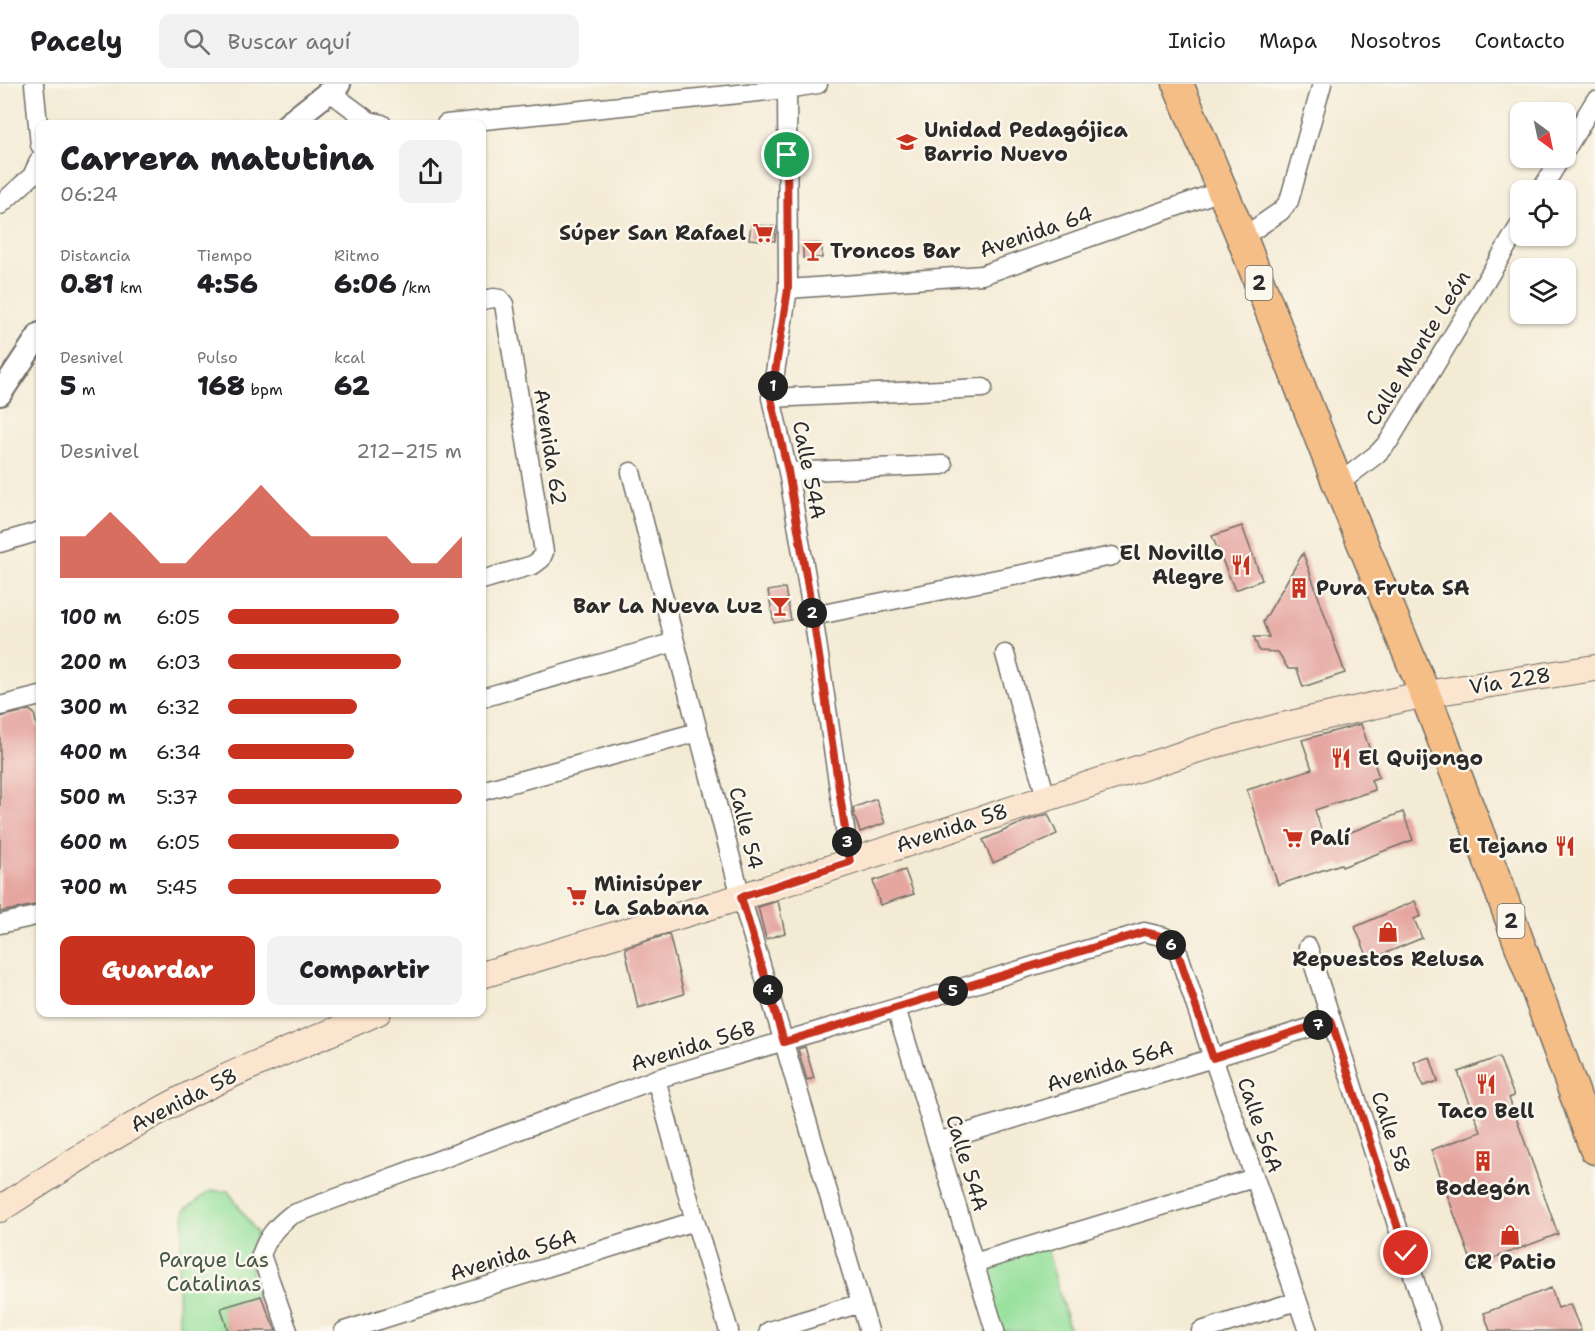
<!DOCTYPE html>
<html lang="es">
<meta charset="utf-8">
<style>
body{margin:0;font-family:"Shantell Sans",sans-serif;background:#f2f2f2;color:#202124;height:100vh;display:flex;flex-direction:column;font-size:22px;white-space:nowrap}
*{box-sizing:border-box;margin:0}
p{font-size:20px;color:#757577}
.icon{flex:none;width:33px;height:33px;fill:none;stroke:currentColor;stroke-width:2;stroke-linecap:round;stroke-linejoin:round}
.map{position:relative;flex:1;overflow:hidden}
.drawer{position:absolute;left:36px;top:36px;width:450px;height:897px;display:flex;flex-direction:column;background:#fff;border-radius:12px;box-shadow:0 2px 4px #0004}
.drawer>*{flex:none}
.needle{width:39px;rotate:147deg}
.tools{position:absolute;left:1510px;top:18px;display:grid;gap:12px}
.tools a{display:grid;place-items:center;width:66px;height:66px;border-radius:12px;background:#fff;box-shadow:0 2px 4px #0004;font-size:30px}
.pin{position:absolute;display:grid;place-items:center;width:51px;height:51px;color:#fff;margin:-26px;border:3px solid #fff;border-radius:50%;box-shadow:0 2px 6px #0007}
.km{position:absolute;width:30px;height:30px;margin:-15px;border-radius:50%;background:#222;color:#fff;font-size:16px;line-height:30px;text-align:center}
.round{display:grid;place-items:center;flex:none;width:63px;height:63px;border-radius:12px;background:#f2f2f2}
.head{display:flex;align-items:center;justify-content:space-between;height:102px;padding:0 24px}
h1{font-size:33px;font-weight:800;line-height:45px}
.metrics{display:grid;grid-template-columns:repeat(3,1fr);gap:9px;height:102px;padding:6px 24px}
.metrics div{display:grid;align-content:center}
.metrics b{font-size:26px;font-weight:800}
.metrics small{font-size:16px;font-weight:400}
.metrics p{font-size:16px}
.chart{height:168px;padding:12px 24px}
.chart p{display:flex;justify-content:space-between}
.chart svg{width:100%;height:108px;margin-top:6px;fill:#c8321e;opacity:.7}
.button{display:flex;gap:12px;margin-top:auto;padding:12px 24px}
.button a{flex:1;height:69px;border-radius:12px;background:#c8321e;color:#fff;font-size:24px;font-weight:800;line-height:69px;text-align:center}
.button a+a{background:#f2f2f2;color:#202124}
ul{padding:0 24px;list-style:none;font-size:20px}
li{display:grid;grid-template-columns:96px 72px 1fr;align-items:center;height:45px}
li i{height:15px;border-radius:8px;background:#c8321e}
header{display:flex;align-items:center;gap:36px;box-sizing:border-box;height:84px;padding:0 30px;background:#fff;border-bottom:2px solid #e0e0e0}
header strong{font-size:28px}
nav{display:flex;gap:33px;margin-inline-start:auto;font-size:21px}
.search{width:420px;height:54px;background:#f2f2f2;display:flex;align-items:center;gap:15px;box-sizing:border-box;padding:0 21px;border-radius:12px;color:#757577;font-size:22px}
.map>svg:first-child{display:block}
</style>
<header>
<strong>Pacely</strong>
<div class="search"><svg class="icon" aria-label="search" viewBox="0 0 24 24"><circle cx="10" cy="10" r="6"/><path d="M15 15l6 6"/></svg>Buscar aquí</div>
<nav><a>Inicio</a><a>Mapa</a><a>Nosotros</a><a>Contacto</a></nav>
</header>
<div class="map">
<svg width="1595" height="1247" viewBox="0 0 1595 1247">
<rect width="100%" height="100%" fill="#fbf7ec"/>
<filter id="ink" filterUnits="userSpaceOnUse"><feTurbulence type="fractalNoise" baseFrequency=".0167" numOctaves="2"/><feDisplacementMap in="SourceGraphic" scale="12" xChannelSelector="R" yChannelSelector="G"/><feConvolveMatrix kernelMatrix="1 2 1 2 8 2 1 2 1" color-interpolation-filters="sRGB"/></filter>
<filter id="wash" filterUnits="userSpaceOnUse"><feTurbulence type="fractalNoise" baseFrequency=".008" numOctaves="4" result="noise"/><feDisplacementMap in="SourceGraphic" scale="24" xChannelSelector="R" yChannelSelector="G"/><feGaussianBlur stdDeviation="1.35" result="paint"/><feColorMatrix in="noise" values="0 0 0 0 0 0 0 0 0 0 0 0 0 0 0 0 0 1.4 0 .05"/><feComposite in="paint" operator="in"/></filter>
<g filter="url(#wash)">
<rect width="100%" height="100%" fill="#f4ebd5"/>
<path fill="#96e09b" stroke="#608663" stroke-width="1.5" d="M210 1107H228L257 1149 249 1170 253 1196 261 1212 222 1224 228 1247H179L178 1188 185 1126Z
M1045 1157 1070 1247H995L974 1179Z"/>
<g id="blocks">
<path fill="#e5a6a0" d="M751 141 776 143 775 157 749 155Z
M803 160H822V174H803Z
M1242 442 1262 496 1235 506 1212 452Z
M1303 469 1345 589 1303 603 1297 585H1288L1278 568 1259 567 1254 553H1269L1263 538Z
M785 504 791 536 774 539 768 507Z
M29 626 34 629 37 643 40 642V820L0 828V633Z
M1361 640 1379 693 1371 696 1375 706 1315 726 1325 758 1403 728 1413 756 1342 783 1341 780 1278 801 1247 706 1312 685 1302 656Z
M876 715 885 739 860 748 855 734 853 724Z
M1048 730 1057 750 993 779 983 756 1026 737Z
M905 786 914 810 880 821 873 797Z
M778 817 785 849 766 855 758 823Z
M1415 817 1421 832 1414 835 1422 854 1369 876 1355 843Z
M669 850 684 910 638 924 625 864Z
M805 963 814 994 807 996 798 965Z
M1430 973 1438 997 1423 1002 1414 978Z
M1499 973 1514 1012 1509 1014 1558 1150 1473 1182 1431 1066 1481 1048 1458 988Z
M1551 1204 1558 1224 1570 1220 1581 1247H1490L1484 1229Z
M261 1212 276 1247H228L221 1224Z"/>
</g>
</g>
<g filter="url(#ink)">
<use href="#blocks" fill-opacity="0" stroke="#716e66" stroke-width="1.5"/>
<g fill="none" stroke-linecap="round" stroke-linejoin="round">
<g stroke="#716e66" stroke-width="21">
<path id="minor" d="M34 0 40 61
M787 0 788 205 771 314 788 388 813 532 850 778
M330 8 369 37 382 40
M446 40 787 5 818 0
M1566 65 1595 17
M1541 106 1561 74
M0 121 32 92 40 75
M1242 154 1281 127 1289 117 1322 0
M788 205 982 191 1221 107
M482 216 494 214 500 215 504 220 544 468 541 475 533 481 482 496
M771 314 983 304
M631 388 741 813 869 1247
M788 388 943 381
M1338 400 1377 370 1389 357 1521 139
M0 459 40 447
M813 532 1112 472
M1005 570 1046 713
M482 614 675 558
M0 622 40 612
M482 707 698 648
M0 840 40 831
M1308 863 1431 1247
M896 924 995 1247
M656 995 695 1137 729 1247
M937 1058 1213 974 1331 937
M974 1179 1254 1094
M288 1247 261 1171C268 1152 276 1143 291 1131L656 995 896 924 1144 848 1165 853 1179 871 1213 974 1308 1247
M344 1247 695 1137
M769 1247 861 1219
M1201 1247 1297 1217"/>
</g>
<g stroke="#716e66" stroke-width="26">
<path id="tertiary" d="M288 40 339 0
M0 310 40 250"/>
</g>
<g stroke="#716e66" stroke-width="28">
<path id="secondary" d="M482 891 741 813 1199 665 1278 643 1425 610 1595 584
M0 1125C71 1079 141 1033 218 997 271 972 325 952 378 928"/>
</g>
<g stroke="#716e66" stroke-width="33">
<path id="trunk" d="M1178 0 1242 154 1338 400 1425 610 1478 747 1595 1065"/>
</g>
<use href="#minor" stroke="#fff" stroke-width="18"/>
<use href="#tertiary" stroke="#fff" stroke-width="22"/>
<use href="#secondary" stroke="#fbe5cf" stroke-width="26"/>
<use href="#trunk" stroke="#f6be87" stroke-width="30"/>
</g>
</g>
<g fill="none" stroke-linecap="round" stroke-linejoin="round" filter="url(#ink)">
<g stroke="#fff" stroke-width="12">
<path id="route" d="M787 71 788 205 771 314 788 387 813 532 850 778 741 813 784 958 1144 848 1165 853 1179 872 1213 974 1331 936 1406 1169"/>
</g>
<use href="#route" stroke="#c8321e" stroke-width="8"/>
</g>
<defs>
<g id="school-bare" transform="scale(1.62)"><path d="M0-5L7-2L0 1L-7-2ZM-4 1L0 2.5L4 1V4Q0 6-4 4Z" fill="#c8321e" stroke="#fbf7ec" stroke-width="2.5" paint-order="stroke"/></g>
<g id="supermarket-bare" transform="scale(1.62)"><path d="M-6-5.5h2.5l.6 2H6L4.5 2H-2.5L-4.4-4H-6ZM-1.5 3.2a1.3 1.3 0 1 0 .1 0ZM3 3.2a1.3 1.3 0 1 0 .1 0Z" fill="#c8321e" stroke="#fbf7ec" stroke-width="2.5" paint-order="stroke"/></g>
<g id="bar-bare" transform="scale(1.62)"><path d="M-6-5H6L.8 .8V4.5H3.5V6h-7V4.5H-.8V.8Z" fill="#c8321e" stroke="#fbf7ec" stroke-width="2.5" paint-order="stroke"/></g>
<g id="restaurant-bare" transform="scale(1.62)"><path d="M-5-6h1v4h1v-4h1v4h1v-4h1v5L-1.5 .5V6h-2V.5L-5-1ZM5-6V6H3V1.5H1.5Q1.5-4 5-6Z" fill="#c8321e" stroke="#fbf7ec" stroke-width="2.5" paint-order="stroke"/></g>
<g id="building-bare" transform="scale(1.62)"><path d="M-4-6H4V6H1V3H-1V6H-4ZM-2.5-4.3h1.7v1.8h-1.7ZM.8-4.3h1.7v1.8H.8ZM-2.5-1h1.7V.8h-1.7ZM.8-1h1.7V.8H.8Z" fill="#c8321e" stroke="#fbf7ec" stroke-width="2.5" paint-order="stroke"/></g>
<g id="shop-bare" transform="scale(1.62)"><path d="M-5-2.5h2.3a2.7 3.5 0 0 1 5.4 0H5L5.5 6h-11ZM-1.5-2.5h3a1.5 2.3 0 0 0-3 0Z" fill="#c8321e" stroke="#fbf7ec" stroke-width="2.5" paint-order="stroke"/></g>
</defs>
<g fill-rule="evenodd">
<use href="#school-bare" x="907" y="58"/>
<use href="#supermarket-bare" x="763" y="149"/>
<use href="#bar-bare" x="813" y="167"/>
<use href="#restaurant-bare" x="1241" y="481"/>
<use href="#building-bare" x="1299" y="504"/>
<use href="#bar-bare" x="780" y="522"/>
<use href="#restaurant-bare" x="1341" y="674"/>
<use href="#supermarket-bare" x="1293" y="754"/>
<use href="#restaurant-bare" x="1565" y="762"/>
<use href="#supermarket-bare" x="577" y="812"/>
<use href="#shop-bare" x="1388" y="848"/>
<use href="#restaurant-bare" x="1486" y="1000"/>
<use href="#building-bare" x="1483" y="1077"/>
<use href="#shop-bare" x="1510" y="1151"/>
</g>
<g text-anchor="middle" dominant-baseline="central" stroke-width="5" stroke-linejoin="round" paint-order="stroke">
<g fill="#fbf7ec" stroke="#696865" stroke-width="1.5">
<rect x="1245.5" y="182" width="27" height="34" rx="4.5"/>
<rect x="1497.5" y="820" width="27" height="34" rx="4.5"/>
</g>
<g font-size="20" font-weight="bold" fill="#2b2b2b">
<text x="1259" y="199">2</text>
<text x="1511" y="837">2</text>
</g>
<g font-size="21" font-weight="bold" fill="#2b2b2b" stroke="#fbf7ec" text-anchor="start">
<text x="924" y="46">Unidad Pedagójica<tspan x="924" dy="24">Barrio Nuevo</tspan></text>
<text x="746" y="149" text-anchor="end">Súper San Rafael</text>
<text x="830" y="167">Troncos Bar</text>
<text x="1224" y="469" text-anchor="end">El Novillo<tspan x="1224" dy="24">Alegre</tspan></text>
<text x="1316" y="504">Pura Fruta SA</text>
<text x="763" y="522" text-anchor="end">Bar La Nueva Luz</text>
<text x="1358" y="674">El Quijongo</text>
<text x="1310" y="754">Palí</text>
<text x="1548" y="762" text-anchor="end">El Tejano</text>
<text x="594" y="800">Minisúper<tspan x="594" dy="24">La Sabana</tspan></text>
<text x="1388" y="875" text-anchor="middle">Repuestos Relusa</text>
<text x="1486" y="1027" text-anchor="middle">Taco Bell</text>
<text x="1483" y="1104" text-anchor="middle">Bodegón</text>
<text x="1510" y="1178" text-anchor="middle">CR Patio</text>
</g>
<g font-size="21" fill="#2b2b2b" stroke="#fbf7ec">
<text transform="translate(1036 148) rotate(-19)">Avenida 64</text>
<text transform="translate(1418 264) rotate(-58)">Calle Monte León</text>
<text transform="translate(550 363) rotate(81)">Avenida 62</text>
<text transform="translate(809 386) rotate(79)">Calle 54A</text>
<text transform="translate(1510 597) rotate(-9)">Vía 228</text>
<text transform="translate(746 744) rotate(76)">Calle 54</text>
<text transform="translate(952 744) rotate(-18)">Avenida 58</text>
<text transform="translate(693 962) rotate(-17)">Avenida 56B</text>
<text transform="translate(1110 982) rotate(-17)">Avenida 56A</text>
<text transform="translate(184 1016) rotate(-27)">Avenida 58</text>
<text transform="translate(1260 1041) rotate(71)">Calle 56A</text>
<text transform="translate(1391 1048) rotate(72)">Calle 58</text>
<text transform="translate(967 1079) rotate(73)">Calle 54A</text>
<text transform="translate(513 1171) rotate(-17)">Avenida 56A</text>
</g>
<g font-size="21" fill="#465847" stroke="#fbf7ec">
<text x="214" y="1176">Parque Las<tspan x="214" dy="24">Catalinas</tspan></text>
</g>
</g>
</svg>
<div class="tools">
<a><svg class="needle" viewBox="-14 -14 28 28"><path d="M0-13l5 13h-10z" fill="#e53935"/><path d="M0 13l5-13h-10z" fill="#757577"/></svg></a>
<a><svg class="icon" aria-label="locate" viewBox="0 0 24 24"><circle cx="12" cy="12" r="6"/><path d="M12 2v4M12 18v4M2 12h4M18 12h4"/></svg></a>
<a><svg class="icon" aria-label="layers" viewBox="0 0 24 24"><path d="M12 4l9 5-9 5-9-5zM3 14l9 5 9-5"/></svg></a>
</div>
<div class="pin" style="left:787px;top:71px;background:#1e9e55"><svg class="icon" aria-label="arrive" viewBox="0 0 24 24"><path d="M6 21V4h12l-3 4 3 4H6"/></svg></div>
<div class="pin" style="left:1406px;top:1169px;background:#d93025"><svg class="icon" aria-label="check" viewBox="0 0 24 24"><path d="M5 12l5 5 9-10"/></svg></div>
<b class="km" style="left:773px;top:302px">1</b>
<b class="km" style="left:812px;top:529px">2</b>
<b class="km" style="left:847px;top:758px">3</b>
<b class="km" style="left:768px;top:906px">4</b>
<b class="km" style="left:953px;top:907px">5</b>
<b class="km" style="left:1171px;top:861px">6</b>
<b class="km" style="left:1318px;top:941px">7</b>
<section class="drawer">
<div class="head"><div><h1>Carrera matutina</h1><p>06:24</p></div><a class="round"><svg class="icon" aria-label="share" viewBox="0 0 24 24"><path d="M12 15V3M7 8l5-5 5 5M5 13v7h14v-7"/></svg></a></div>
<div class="metrics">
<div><p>Distancia</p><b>0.81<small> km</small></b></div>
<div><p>Tiempo</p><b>4:56</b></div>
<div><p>Ritmo</p><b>6:06<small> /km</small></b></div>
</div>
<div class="metrics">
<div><p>Desnivel</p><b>5<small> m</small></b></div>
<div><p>Pulso</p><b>168<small> bpm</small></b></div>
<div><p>kcal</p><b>62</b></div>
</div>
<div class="chart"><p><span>Desnivel</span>212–215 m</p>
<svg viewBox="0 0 160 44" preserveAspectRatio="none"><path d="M0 44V27L10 27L20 17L30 27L40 38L50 38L60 27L70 17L80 6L90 17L100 27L110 27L120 27L130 27L140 38L150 38L160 27V44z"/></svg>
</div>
<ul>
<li><b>100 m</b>6:05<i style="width:73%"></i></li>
<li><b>200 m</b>6:03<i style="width:74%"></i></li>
<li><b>300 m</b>6:32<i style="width:55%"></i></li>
<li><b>400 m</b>6:34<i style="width:54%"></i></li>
<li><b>500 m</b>5:37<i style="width:100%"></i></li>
<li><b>600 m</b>6:05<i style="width:73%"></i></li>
<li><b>700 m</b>5:45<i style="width:91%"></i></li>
</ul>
<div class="button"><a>Guardar</a><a>Compartir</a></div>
</section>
</div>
